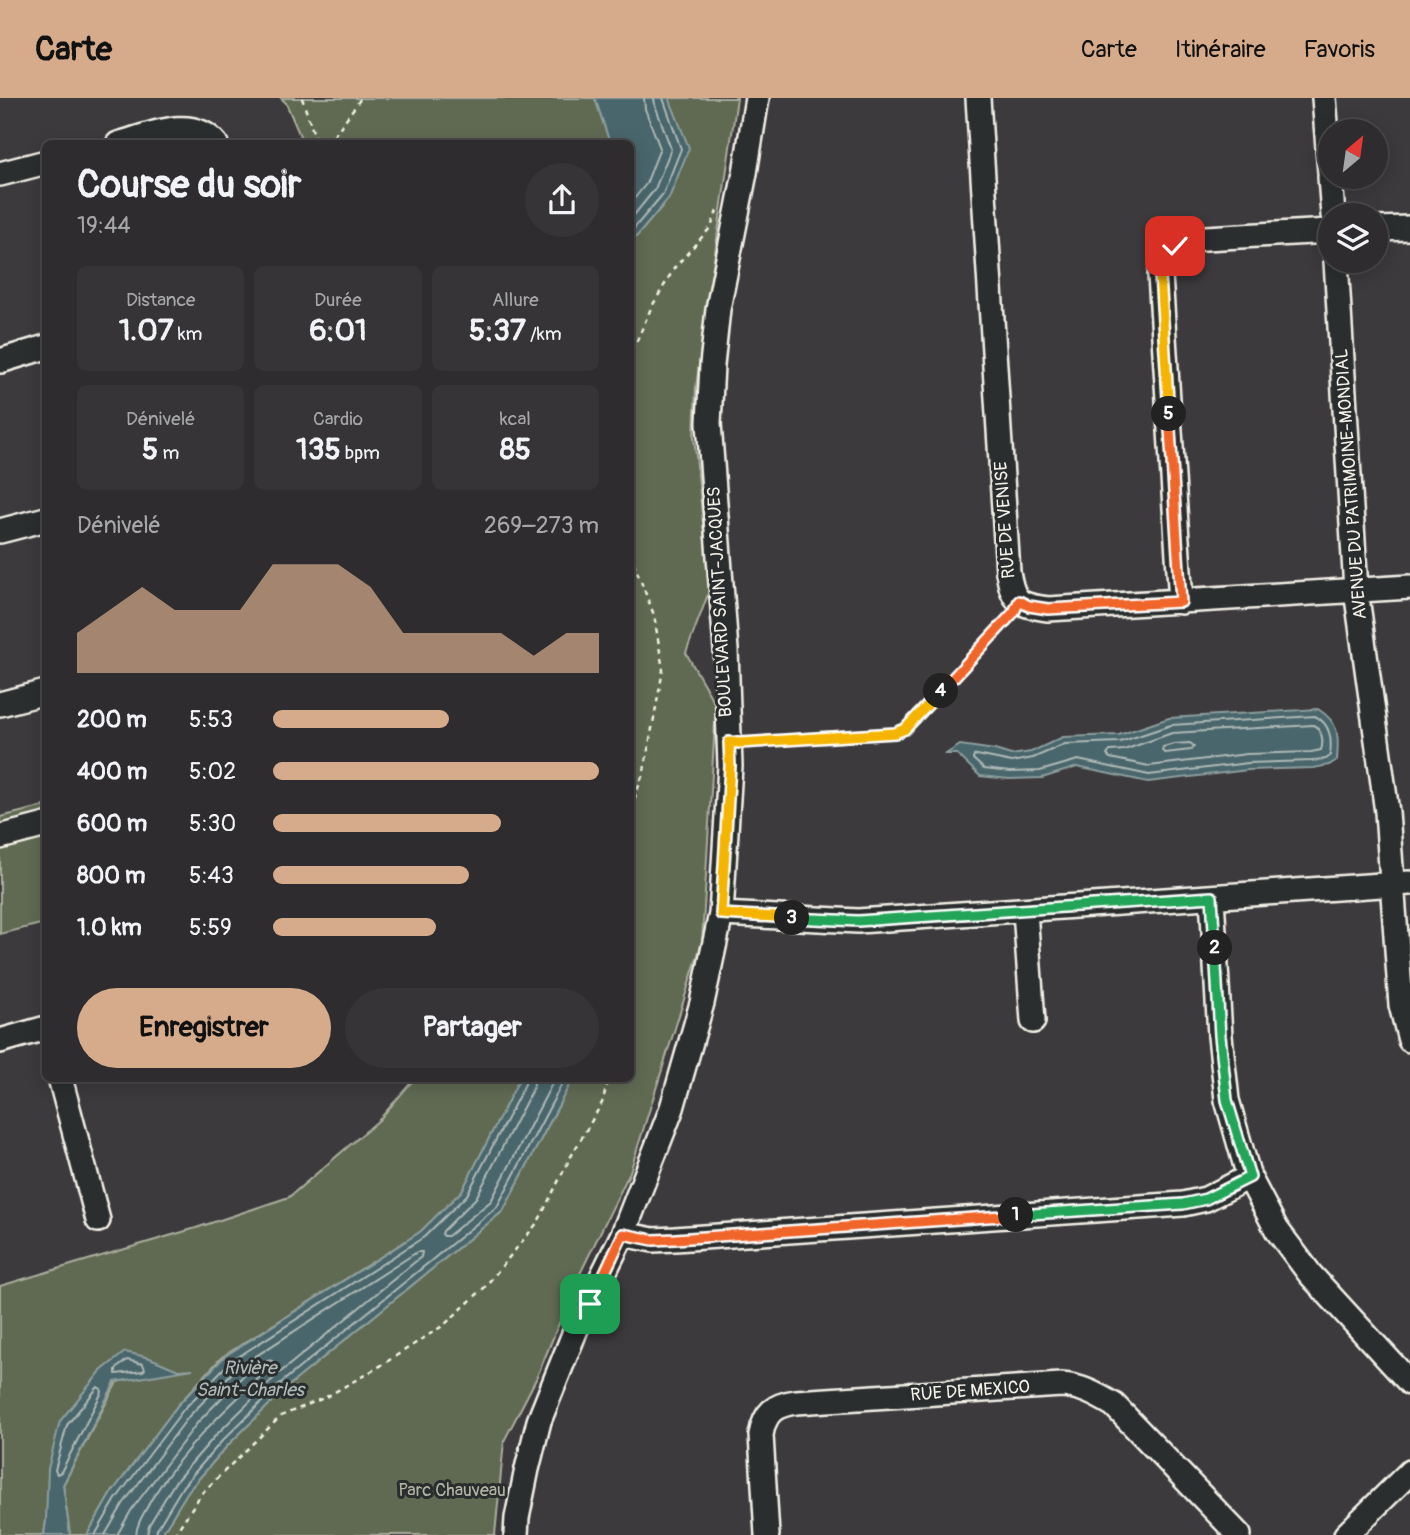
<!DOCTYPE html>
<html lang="fr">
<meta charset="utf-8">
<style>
body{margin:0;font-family:Pangolin,sans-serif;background:#363436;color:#f1f3f6;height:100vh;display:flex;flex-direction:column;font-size:26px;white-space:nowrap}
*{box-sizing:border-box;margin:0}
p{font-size:23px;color:#a7a7aa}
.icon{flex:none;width:38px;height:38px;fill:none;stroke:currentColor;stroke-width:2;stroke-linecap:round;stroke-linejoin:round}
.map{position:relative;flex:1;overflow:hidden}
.drawer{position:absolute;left:42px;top:42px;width:592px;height:942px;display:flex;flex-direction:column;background:#2e2c2e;border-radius:10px;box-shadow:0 4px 18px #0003,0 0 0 2px #49484a}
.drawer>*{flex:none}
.needle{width:46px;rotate:29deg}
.fabs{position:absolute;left:1318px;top:21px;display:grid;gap:14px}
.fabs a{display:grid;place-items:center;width:70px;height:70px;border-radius:50%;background:#2e2c2e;box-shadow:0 4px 18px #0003,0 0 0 2px #49484a;font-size:35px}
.pin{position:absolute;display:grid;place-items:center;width:60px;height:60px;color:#fff;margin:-30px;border-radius:14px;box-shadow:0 4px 10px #0006}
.km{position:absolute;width:35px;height:35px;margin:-18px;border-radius:50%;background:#222;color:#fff;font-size:19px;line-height:35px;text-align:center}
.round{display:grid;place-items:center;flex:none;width:74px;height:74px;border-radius:37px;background:#363436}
.summary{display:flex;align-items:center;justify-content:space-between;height:119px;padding:0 35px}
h1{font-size:38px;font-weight:700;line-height:52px}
.metrics{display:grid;grid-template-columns:repeat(3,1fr);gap:10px;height:119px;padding:7px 35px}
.metrics div{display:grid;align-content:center;border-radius:10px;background:#363436;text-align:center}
.metrics b{font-size:30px;font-weight:700}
.metrics small{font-size:19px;font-weight:400}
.metrics p{font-size:19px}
.chart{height:196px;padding:14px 35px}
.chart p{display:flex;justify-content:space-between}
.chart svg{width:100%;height:126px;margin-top:7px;fill:#d6ab8b;opacity:.7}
.action{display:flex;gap:14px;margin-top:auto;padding:14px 35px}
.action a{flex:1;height:80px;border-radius:42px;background:#d6ab8b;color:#111;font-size:28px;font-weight:700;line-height:80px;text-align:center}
.action a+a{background:#363436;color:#f1f3f6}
ul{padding:0 35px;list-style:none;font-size:23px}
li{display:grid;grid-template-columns:112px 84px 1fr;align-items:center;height:52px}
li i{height:18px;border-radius:9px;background:#d6ab8b}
header{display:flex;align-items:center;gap:42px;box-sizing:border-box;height:98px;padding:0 35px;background:#d6ab8b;color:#111}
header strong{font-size:33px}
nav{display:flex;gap:38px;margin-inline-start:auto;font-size:24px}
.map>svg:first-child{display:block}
</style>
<header>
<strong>Carte</strong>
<nav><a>Carte</a><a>Itinéraire</a><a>Favoris</a></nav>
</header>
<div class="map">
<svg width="1410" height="1437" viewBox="0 0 1410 1437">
<rect width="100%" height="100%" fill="#3d3a3e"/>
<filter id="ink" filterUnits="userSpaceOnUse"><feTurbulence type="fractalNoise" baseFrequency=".0143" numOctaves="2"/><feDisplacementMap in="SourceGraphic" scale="14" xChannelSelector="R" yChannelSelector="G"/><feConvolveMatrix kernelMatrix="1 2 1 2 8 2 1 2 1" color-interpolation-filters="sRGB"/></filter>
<g filter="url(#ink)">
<path fill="#616b52" stroke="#aaae9d" stroke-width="2" d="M281 0H595L610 45H303L286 5Z
M669 0H737L696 289 694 339 710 491 686 555 716 608 702 844 630 1074 577 1182 536 1281 504 1343 495 1437H161L188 1393 227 1348 287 1289 503 1113 573 980H630V638L632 565 630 551V144L637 138 669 100 688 50Z
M45 708V825L0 836V719Z
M415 980H520L462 1093 420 1134 222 1259 178 1307 110 1397 87 1437H70L63 1387 117 1284 173 1271 101 1273 46 1423 44 1437H0V1188L196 1130 289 1099 379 1022Z"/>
<path fill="#48666c" stroke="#8d9e9e" stroke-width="2" d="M595 0H669L689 50 669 100 637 138 630 144V46L610 45Z
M1318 611C1340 625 1339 638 1337 662L1329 667 1313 670 1248 672 1148 684 1077 669 1042 680 1009 681 980 678 957 656H946L960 647 995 652 1011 657 1031 654 1063 639 1119 637 1169 620Z
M520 980H573L503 1113 287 1289 227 1348 188 1393 161 1437H87L110 1397 178 1307 225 1258 420 1134 462 1093Z
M125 1254 150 1260 178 1272 193 1271 115 1284 63 1387 70 1437H44L46 1423 48 1371 60 1323 101 1273Z"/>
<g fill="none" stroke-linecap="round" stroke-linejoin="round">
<path stroke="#afb9b6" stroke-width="2" d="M630 106 646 86 660 50 645 11 644 0
M630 122 655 91 671 51 655 7 654 0
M630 135 663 96 681 51 663 0
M1315 618C1331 626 1332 642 1330 658L1326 661 1312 663 1248 665 1149 677 1078 662 1040 673 1010 674 984 671 973 661 974 658 977 657 1012 664 1033 660 1065 646 1120 644 1171 627Z
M1313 627C1322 631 1324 643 1321 652L1311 654 1247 656 1149 668 1110 660 1107 657 1110 653 1124 652 1172 635Z
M1190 645 1194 648 1191 652 1165 655 1162 653 1163 649 1174 646Z
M535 980 533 990 476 1100 443 1133 442 1136 444 1138H448L491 1103 555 980
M127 1262 143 1266 145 1271 143 1273 116 1276V1271Z
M98 1289 101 1291 102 1294 61 1374 57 1376 55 1372 67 1327Z
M95 1437 116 1401 183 1312 230 1264 424 1139 467 1097 525 986 526 980
M105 1437 123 1406 189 1318 236 1271 417 1154H422L421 1159 277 1277 216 1337 175 1384 149 1427 147 1437
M117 1437 132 1411 198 1324 242 1279 268 1262 272 1263V1268C228 1308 182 1351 151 1402 145 1414 137 1424 136 1437
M156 1437 157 1431 183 1388 222 1343 282 1284 497 1109 565 980"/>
<g stroke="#f4f1e8" stroke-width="28">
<path id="minor" d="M978 0 1008 474C1013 504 1018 507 1048 511L1410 489
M1324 0 1330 75
M118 46C148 38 192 16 216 46
M0 76 46 64
M1330 79 1333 117
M1376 131 1410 130
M1336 163 1356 492 1387 714 1401 907 1410 942
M0 263 46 249
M0 433 46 421
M1181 504 1160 177C1164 156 1169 150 1188 141L1330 133
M0 606 46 594
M0 739 46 727
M1212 799 1220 938 1227 1002 1249 1079 1277 1132 1310 1176 1410 1285
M1025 813 1033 923
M721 816 858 823 1410 785
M0 943 46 930
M60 980 98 1122
M623 1136 653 1142 675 1141 1183 1106 1206 1101 1249 1079
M516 1437 517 1420 527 1371 539 1323 576 1231 623 1136 672 1010 702 905 721 816 730 668 726 552 709 325 712 267 718 211 745 75 757 0
M767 1437 761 1337C765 1314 774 1307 796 1304L1061 1287C1081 1288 1097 1297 1114 1307L1239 1437
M1346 1437 1410 1374"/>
</g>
<path stroke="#f4f1e8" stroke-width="2.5" stroke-dasharray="5 5" stroke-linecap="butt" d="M302 0 317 46
M328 46 361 0
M630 250 635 247 651 210 675 169 711 129 717 113
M630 455 654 517 663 572 644 673 630 714
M749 644 895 635 905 631 1011 518
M174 1437 202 1395 281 1318 326 1299 377 1270 444 1227 484 1190 538 1124 570 1060 602 1005 609 980"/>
<use href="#minor" stroke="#2a2d2e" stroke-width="23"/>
</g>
</g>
<g fill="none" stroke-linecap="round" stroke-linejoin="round" filter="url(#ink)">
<g stroke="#fff" stroke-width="14">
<path id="split-1" d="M590 1206 623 1136 653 1142 675 1141 1016 1117"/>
</g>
<g stroke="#fff" stroke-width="14">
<path id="split-2" d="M1016 1117 1183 1106 1206 1101 1250 1079 1227 1002 1220 938 1215 850"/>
</g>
<g stroke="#fff" stroke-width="14">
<path id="split-3" d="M792 820 858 823 1212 799 1215 850"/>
</g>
<g stroke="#fff" stroke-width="14">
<path id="split-4" d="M792 820 721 816 730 668 729 644 740 645 895 635 905 631 941 593"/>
</g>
<g stroke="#fff" stroke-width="14">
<path id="split-5" d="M941 593 1014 514 1019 503 1029 508 1048 511 1181 504 1169 316"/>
</g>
<g stroke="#fff" stroke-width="14">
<path id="split-6" d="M1169 316 1160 177 1166 157 1175 148"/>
</g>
<use href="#split-1" stroke="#f0652b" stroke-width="9"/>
<use href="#split-2" stroke="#22a559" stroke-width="9"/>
<use href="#split-3" stroke="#22a559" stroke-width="9"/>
<use href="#split-4" stroke="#f5b400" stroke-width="9"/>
<use href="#split-5" stroke="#f0652b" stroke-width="9"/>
<use href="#split-6" stroke="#f5b400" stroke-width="9"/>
</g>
<g text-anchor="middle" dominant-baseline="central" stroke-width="6" stroke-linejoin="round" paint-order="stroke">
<g font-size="18" fill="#f4f1e8" stroke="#2a2d2e">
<text transform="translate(1351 386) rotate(-94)">AVENUE DU PATRIMOINE-MONDIAL</text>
<text transform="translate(1005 422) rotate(-94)">RUE DE VENISE</text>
<text transform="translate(720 504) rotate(-93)">BOULEVARD SAINT-JACQUES</text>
<text transform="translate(970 1293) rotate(-4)">RUE DE MEXICO</text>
</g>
<g font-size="18" fill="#b2b5a4" stroke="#2a2d2e">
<text x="452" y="1392">Parc Chauveau</text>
</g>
<g font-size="19" font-style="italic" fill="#afb9b6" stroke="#2a2d2e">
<text x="250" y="1270">Rivière<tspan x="250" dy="22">Saint-Charles</tspan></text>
</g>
</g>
</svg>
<div class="fabs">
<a><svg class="needle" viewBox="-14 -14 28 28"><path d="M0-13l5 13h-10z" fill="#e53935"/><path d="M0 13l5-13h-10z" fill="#a7a7aa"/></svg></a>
<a><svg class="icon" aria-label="layers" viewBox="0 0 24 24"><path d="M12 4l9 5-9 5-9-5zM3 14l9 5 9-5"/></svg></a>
</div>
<div class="pin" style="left:590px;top:1206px;background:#1e9e55"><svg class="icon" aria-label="arrive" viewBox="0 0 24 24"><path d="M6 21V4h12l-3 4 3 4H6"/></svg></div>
<div class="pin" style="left:1175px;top:148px;background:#d93025"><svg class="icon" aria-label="check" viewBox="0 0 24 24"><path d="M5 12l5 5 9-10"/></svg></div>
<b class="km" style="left:1016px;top:1117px">1</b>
<b class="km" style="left:1215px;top:850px">2</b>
<b class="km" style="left:792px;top:820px">3</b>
<b class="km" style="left:941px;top:593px">4</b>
<b class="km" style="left:1169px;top:316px">5</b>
<section class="drawer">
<div class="summary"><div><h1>Course du soir</h1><p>19:44</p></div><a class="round"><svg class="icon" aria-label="share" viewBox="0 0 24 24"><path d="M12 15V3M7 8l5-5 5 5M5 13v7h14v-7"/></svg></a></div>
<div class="metrics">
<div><p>Distance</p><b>1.07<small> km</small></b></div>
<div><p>Durée</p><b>6:01</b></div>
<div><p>Allure</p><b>5:37<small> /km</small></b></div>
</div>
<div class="metrics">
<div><p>Dénivelé</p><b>5<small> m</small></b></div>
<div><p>Cardio</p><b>135<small> bpm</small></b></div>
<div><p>kcal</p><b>85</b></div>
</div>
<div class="chart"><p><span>Dénivelé</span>269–273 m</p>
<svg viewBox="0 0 160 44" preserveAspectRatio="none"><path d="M0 44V30L10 22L20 14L30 22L40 22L50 22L60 6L70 6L80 6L90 14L100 30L110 30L120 30L130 30L140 38L150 30L160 30V44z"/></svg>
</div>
<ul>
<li><b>200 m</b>5:53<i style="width:54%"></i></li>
<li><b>400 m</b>5:02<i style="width:100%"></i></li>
<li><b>600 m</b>5:30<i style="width:70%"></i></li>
<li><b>800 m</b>5:43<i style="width:60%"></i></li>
<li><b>1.0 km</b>5:59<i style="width:50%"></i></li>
</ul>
<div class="action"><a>Enregistrer</a><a>Partager</a></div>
</section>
</div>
